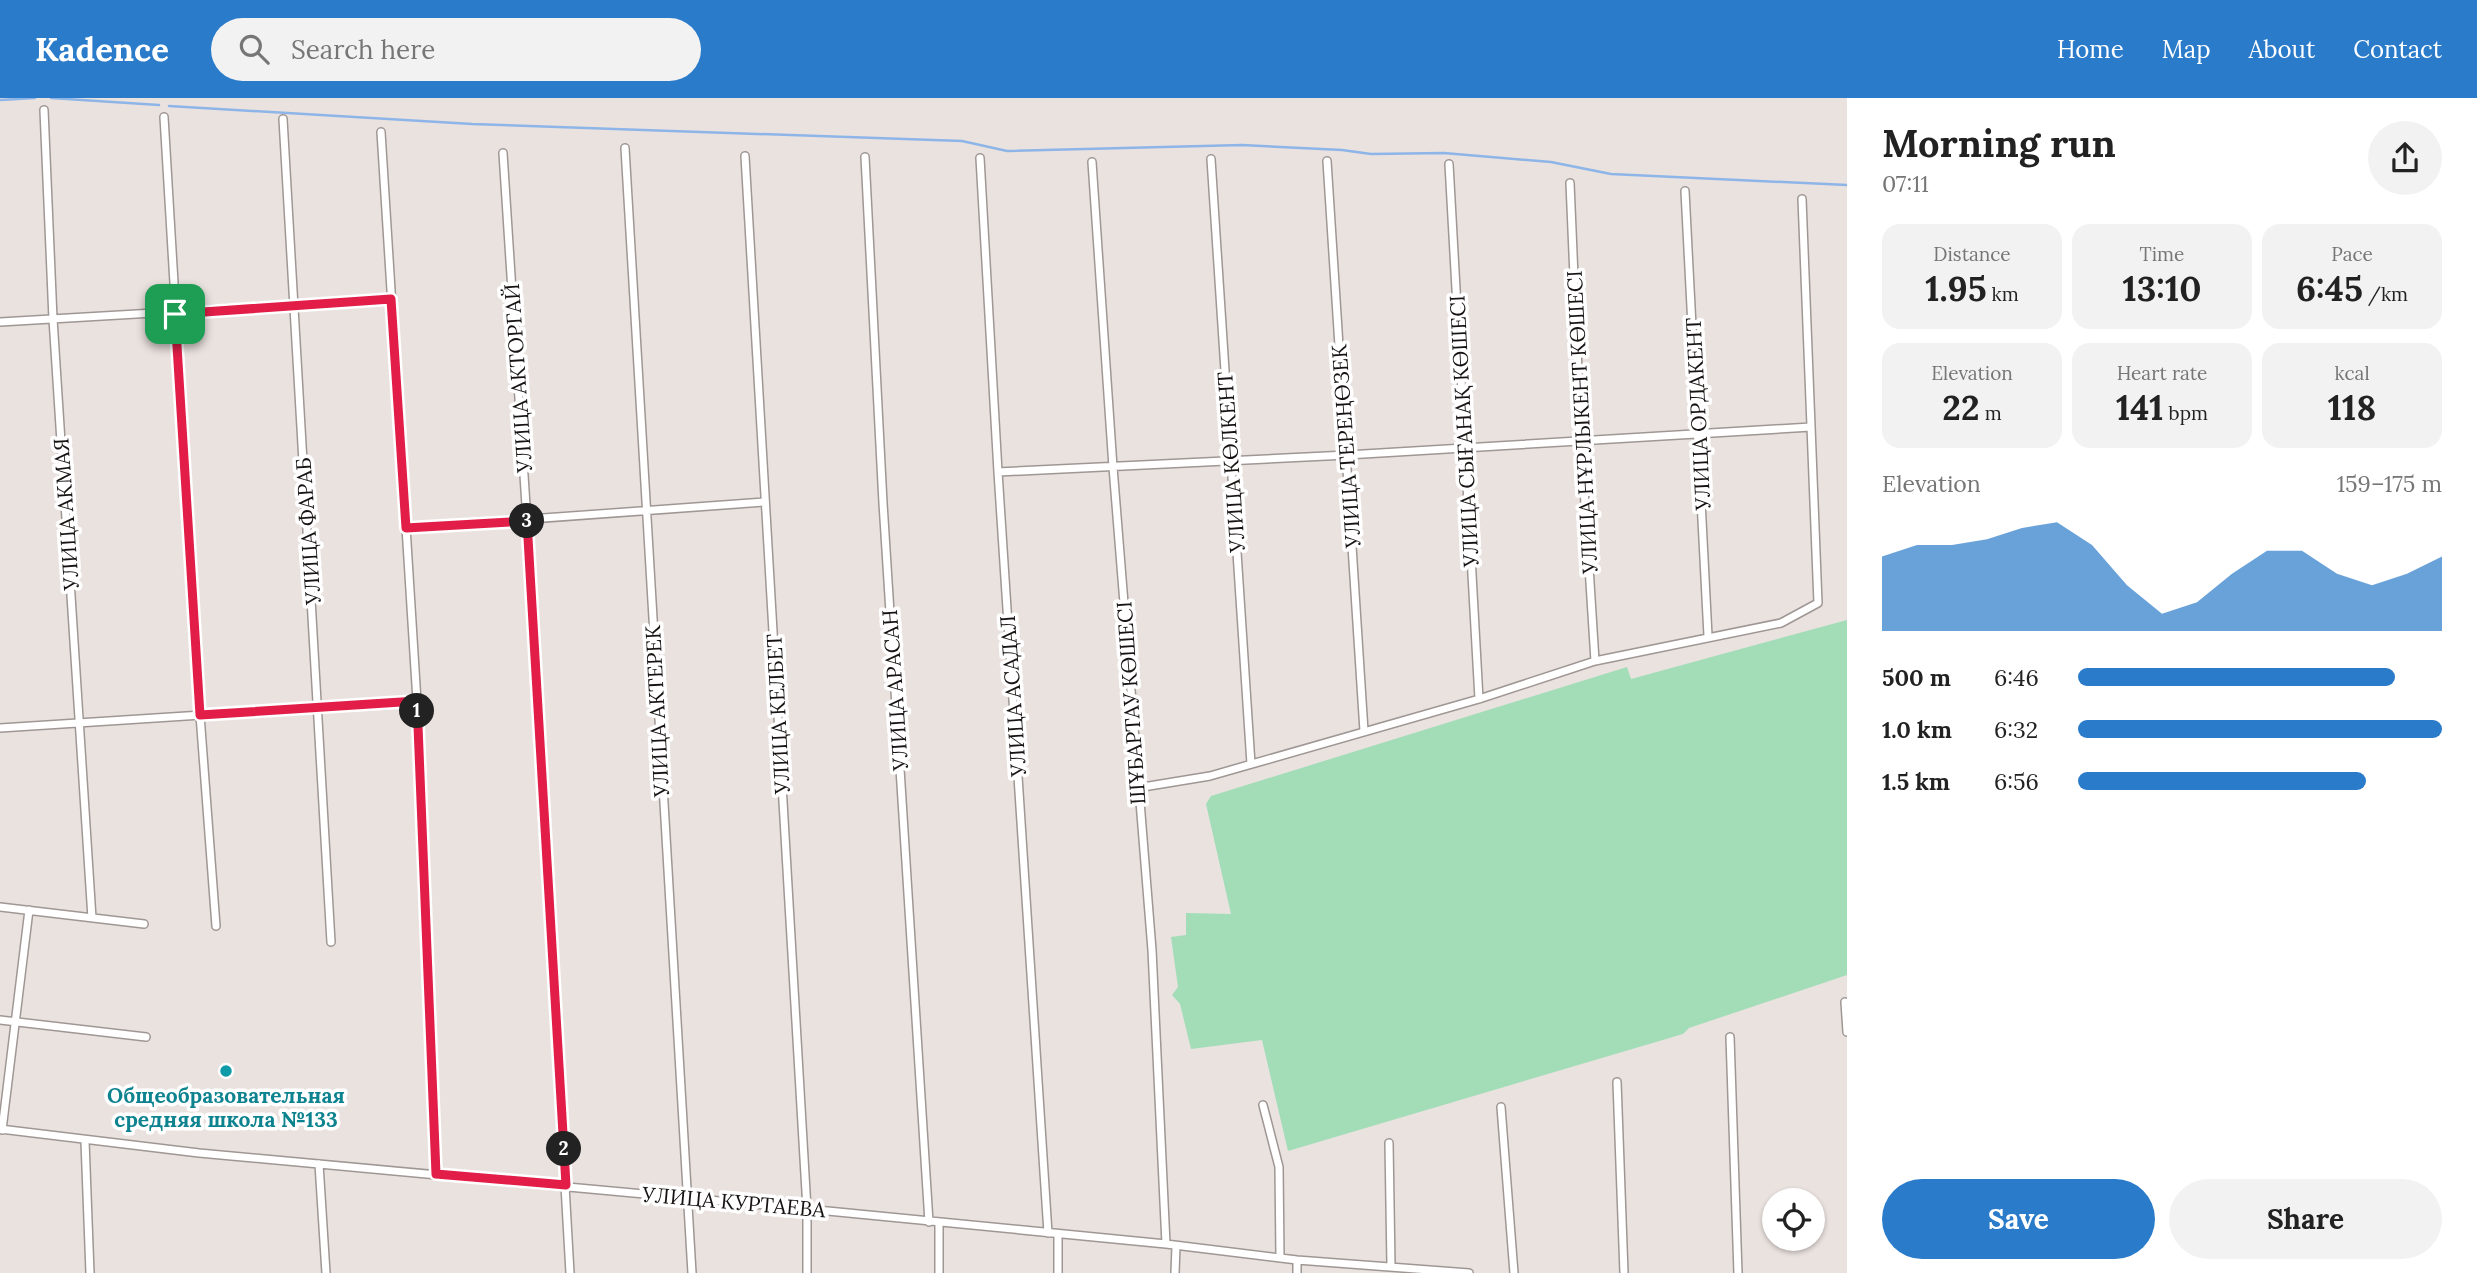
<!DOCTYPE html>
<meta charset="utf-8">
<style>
body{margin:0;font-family:Lora,serif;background:#f2f2f2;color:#222;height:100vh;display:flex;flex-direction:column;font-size:26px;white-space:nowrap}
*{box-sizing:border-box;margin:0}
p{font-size:23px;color:#767676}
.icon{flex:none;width:38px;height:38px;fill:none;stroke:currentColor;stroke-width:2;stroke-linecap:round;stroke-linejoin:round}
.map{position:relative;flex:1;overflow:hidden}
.panel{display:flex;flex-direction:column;background:#fff;width:630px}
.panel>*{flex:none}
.buttons{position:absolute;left:1762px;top:1090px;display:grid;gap:14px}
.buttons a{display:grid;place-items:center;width:63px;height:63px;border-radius:50%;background:#fff;box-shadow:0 2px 5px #0004;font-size:35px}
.pin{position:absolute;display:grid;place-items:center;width:60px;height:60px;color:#fff;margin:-30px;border-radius:14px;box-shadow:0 4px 10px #0006}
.km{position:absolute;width:35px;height:35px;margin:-18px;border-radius:50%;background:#222;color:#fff;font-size:19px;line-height:35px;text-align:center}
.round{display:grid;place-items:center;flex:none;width:74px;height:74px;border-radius:37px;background:#f2f2f2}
.headline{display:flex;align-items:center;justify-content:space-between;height:119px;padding:0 35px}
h1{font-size:38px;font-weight:800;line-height:52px}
.figures{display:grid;grid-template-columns:repeat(3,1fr);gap:10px;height:119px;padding:7px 35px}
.figures div{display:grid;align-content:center;border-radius:18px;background:#f2f2f2;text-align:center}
.figures b{font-size:35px;font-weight:800}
.figures small{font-size:19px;font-weight:400}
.figures p{font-size:19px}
.chart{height:196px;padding:14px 35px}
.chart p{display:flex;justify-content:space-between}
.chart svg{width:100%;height:126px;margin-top:7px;fill:#2a7bca;opacity:.7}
.action{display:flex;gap:14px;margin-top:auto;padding:14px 35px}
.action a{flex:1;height:80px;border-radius:42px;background:#2a7bca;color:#fff;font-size:28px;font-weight:800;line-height:80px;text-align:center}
.action a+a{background:#f2f2f2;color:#222}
ul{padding:0 35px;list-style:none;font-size:23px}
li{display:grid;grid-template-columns:112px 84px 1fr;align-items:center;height:52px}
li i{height:18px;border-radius:9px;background:#2a7bca}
header{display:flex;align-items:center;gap:42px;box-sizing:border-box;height:98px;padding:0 35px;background:#2a7bca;color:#fff}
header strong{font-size:33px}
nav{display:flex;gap:38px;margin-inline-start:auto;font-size:24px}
.search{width:490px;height:63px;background:#f2f2f2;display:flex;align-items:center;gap:18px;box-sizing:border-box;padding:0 24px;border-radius:38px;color:#767676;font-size:26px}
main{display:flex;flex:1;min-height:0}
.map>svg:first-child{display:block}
</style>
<header>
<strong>Kadence</strong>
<div class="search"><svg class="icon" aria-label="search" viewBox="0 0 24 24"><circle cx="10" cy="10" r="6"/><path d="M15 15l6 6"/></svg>Search here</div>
<nav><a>Home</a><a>Map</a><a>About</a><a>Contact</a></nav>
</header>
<main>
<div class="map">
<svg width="1847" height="1175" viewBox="0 0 1847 1175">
<rect width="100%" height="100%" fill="#eae2df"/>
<path fill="#a2ddb8" d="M1847 522V877L1689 930 1683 936 1288 1053 1262 942 1191 951 1180 906 1172 897 1178 889 1171 839 1186 837V815L1231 816 1206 706 1211 698 1627 569 1631 581Z"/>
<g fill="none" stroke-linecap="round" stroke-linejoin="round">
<path stroke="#8eb5e8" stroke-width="2.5" d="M51 0 159 7
M0 2 35 0
M169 8 472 26 962 43 1007 53 1242 47 1342 52 1371 56 1444 55 1551 64 1611 76 1847 87"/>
<g stroke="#9f9794" stroke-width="10">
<path id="street" d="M44 12 53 221 92 820
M164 19 200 617 216 828
M283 21 331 844
M381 34 417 603 436 1076
M625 50 692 1175
M503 55 527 423 570 1175
M745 58 807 1111V1175
M865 59 883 405 929 1124
M980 60 998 374 1048 1135
M1211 61 1251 666
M1327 63 1364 633
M1092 64 1113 369 1152 852 1166 1146
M1449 66 1479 601
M1570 85 1581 343 1595 563
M1685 93 1708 538
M0 224 391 201
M998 374 1347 357 1811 329
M406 430 765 404
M0 630 417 603
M1137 690 1210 678 1479 601 1595 563 1781 525 1818 505 1802 101
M0 809 144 826
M1845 904 1847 934
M0 922 146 939
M1730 939 1738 1175
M1617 984 1624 1175
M1263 1007 1279 1069 1280 1160
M1501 1009 1514 1175
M0 1031 199 1055 807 1111 1166 1146 1297 1162 1469 1175
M2 1032 29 812
M85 1043 90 1175
M1389 1045 1391 1168
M319 1066 326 1175
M939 1125V1175
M1058 1175V1136
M1175 1175 1176 1148
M1297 1175V1162"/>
</g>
<use href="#street" stroke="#fff" stroke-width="7"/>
</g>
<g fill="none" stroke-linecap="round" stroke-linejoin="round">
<g stroke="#fff" stroke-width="14">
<path id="route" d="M391 201 406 430 527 423 566 1087 436 1076 417 603 200 617 175 216Z"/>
</g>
<use href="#route" stroke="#e11d48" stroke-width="9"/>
</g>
<circle fill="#0f9aa8" stroke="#fff" stroke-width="2.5" cx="226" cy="973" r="7"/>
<g text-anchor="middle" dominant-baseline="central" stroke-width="7" stroke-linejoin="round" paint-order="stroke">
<g font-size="21" fill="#161312" stroke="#fff">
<text transform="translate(518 280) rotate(-94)">УЛИЦА АКТОРГАЙ</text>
<text transform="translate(1698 316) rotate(-93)">УЛИЦА ОРДАКЕНТ</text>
<text transform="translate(1582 324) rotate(-93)">УЛИЦА НҰРЛЫКЕНТ КӨШЕСІ</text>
<text transform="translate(1464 333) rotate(-93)">УЛИЦА СЫҒАНАҚ КӨШЕСІ</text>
<text transform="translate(1346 348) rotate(-94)">УЛИЦА ТЕРЕҢӨЗЕК</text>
<text transform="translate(1231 364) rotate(-94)">УЛИЦА КӨЛКЕНТ</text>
<text transform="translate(66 416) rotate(-94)">УЛИЦА АКМАЯ</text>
<text transform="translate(308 433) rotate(-94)">УЛИЦА ФАРАБ</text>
<text transform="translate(895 592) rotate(-94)">УЛИЦА АРАСАН</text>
<text transform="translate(1013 598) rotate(-94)">УЛИЦА АСАДАЛ</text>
<text transform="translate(1131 605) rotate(-94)">ШҰБАРТАУ КӨШЕСІ</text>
<text transform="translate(657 613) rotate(-93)">УЛИЦА АКТЕРЕК</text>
<text transform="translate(778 616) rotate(-93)">УЛИЦА КЕЛБЕТ</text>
<text transform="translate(734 1104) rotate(5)">УЛИЦА КУРТАЕВА</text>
</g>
<g font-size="21" font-weight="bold" fill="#0d838f" stroke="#fff">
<text x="226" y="997">Общеобразовательная<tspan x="226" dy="24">средняя школа №133</tspan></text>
</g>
</g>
</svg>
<div class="buttons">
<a><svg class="icon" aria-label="locate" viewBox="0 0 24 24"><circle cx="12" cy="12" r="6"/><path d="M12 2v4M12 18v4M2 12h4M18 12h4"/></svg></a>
</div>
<div class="pin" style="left:175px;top:216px;background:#1e9e55"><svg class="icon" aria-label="arrive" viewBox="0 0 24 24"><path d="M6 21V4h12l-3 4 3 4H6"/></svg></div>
<b class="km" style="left:417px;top:613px">1</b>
<b class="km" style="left:564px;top:1051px">2</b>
<b class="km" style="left:527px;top:423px">3</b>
</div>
<section class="panel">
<div class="headline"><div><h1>Morning run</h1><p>07:11</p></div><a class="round"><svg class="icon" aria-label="share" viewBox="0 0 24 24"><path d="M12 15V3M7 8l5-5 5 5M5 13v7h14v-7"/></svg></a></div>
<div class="figures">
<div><p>Distance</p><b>1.95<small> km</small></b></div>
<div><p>Time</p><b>13:10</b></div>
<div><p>Pace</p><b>6:45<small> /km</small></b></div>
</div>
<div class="figures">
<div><p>Elevation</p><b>22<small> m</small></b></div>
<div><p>Heart rate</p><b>141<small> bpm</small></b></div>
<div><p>kcal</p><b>118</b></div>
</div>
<div class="chart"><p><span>Elevation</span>159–175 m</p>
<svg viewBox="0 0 160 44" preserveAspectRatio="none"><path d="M0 44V18L10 14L20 14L30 12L40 8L50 6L60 14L70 28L80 38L90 34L100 24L110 16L120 16L130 24L140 28L150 24L160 18V44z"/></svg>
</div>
<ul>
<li><b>500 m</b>6:46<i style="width:87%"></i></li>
<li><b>1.0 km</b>6:32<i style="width:100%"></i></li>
<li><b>1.5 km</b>6:56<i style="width:79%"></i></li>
</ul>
<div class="action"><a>Save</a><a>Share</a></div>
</section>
</main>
